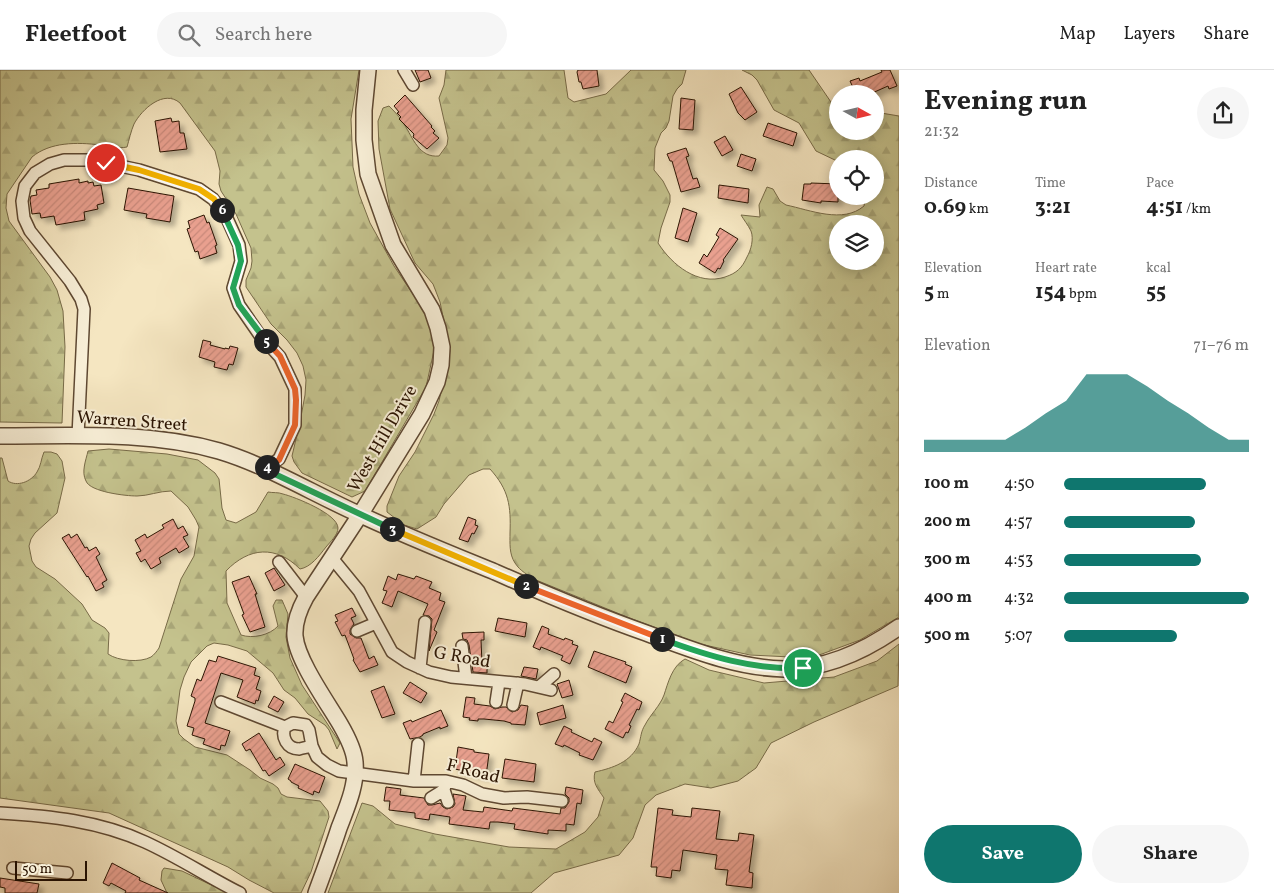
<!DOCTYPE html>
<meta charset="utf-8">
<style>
body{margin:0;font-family:Vollkorn,serif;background:#f6f6f6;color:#222;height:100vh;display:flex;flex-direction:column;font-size:19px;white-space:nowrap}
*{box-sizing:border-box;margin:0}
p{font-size:16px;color:#767676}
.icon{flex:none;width:28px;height:28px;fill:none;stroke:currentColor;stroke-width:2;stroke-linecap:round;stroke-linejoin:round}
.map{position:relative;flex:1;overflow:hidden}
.panel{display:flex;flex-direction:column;background:#fff;width:375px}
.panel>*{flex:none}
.needle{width:32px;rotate:98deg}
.controls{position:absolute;left:829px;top:15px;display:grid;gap:10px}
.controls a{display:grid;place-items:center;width:55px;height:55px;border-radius:50%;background:#fff;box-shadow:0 2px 12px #0003;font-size:25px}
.scale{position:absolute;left:15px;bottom:12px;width:72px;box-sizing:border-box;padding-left:5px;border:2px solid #2b1402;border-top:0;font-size:14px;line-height:18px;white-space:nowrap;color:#2b1402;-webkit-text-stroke:4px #f8efd7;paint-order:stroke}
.pin{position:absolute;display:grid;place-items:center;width:42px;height:42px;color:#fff;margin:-21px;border:2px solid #fff;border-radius:50%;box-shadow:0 1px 5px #0007}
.km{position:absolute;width:25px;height:25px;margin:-12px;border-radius:50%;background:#222;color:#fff;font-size:14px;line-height:25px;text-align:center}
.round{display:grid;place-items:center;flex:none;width:52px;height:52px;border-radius:26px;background:#f6f6f6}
.summary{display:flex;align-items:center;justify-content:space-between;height:85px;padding:0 25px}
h1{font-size:28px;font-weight:700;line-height:38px}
.figures{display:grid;grid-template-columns:repeat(3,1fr);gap:8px;height:85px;padding:5px 25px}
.figures div{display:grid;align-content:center}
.figures b{font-size:21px;font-weight:700}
.figures small{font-size:14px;font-weight:400}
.figures p{font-size:14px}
.chart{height:140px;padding:10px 25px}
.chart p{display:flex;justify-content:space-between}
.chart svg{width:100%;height:90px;margin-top:5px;fill:#0f766e;opacity:.7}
.cta{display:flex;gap:10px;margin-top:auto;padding:10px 25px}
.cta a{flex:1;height:58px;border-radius:30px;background:#0f766e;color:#fff;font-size:20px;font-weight:700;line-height:58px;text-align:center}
.cta a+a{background:#f6f6f6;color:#222}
ul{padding:0 25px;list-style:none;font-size:16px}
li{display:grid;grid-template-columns:80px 60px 1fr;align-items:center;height:38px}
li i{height:12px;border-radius:6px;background:#0f766e}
header{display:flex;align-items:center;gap:30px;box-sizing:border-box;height:70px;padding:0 25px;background:#fff;border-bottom:1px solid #e0e0e0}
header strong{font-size:24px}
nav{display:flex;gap:28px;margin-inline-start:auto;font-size:18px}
.search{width:350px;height:45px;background:#f6f6f6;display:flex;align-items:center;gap:12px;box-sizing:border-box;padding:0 18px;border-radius:28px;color:#767676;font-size:19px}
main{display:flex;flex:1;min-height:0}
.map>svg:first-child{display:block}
</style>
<header>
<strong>Fleetfoot</strong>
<div class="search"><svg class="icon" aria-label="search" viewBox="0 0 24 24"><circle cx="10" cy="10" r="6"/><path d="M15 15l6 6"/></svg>Search here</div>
<nav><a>Map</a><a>Layers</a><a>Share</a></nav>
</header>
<main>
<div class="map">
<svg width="899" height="823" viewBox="0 0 899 823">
<defs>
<pattern id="forest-firs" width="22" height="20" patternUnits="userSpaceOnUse" patternTransform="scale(1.25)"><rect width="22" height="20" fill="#c4c28d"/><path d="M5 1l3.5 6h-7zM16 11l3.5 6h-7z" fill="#a9a678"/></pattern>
<pattern id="building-hatch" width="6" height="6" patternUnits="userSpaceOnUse" patternTransform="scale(1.25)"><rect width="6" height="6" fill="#e9a08f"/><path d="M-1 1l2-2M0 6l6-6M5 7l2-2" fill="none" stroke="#c8897a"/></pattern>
<filter id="shadow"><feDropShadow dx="4.5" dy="4.5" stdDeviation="2.5" flood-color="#0004"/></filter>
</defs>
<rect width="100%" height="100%" fill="#f5e6c1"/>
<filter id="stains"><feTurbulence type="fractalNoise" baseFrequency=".004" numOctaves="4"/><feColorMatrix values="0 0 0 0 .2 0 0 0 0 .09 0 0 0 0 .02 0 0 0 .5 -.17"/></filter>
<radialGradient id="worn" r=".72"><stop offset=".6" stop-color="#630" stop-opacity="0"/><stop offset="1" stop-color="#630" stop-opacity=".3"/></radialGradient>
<path fill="url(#forest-firs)" stroke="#786b48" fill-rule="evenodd" d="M0 0H359L351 49 353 97 359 124 370 153 394 196 433 254 435 276 426 317 365 421 352 427 302 403 294 392 292 386 300 352 305 325 306 310 303 296 297 283 287 270 271 254 246 217V210L251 198 252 191 251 178 236 144 221 121 219 114 220 101 215 81 180 33C164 19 142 39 134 54 131 61 129 70 127 77 118 79 110 76 100 75 77 72 50 72 32 87L7 124 6 138 9 151 50 207 57 220 63 241 65 277 62 353 0 352Z
M446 0H564L568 28 574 32 606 24 631 0H686L682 14 677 19 673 26 669 51 666 58 661 63 655 78 654 100 663 111 670 125V132L661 158 658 173C672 195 698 216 725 207 737 203 742 198 747 187 751 180 754 169 751 161 748 155 744 150 741 145L760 147 759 135 767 117 773 119 780 131 786 135C810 140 843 154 864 136L866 126H875V89H838L837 91 816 81 799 53 774 40 757 10 752 5 742 0H809L833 35H837L838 61H875V42L899 46V547L860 570 811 588 750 585 700 574 632 549 536 510C528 505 520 501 515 493 509 484 510 473 510 463 511 436 509 420 490 399H483L469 405 444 434 436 447 417 459 404 455 387 442V436L399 406 415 382 434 344 439 331 450 281 440 232 433 214 415 193 390 139 379 79 378 51 383 38 389 36C394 41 400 47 404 54 413 68 419 88 439 86L447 75 448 68 439 28 444 15ZM838 154H875V191H838Z
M109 379 167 384 198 390 215 403 219 409 222 438 226 450 236 453 256 442 268 422C273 423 278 422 283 424 295 427 338 444 338 458 338 465 330 472 326 477 319 486 311 497 300 499 276 475 249 477 226 501L227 533 241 565C253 569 270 565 278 556L273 536 276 530H282L288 544 286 567 290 588 302 615 340 673 337 679 329 660 325 655 308 644 295 628 284 620 273 603 247 581 228 575 214 573 207 576 191 592 184 607 180 620 176 651 179 664 184 669 195 677 227 685 250 700 260 708 273 714 278 718 281 724 287 727 320 731 328 741 329 747 311 802 301 823H274L249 810 228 797 109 743 0 728V388H2L8 411C17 417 31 412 37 402 41 396 41 389 44 382H51L57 384 62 391 65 408 57 443 35 463 31 469 29 476 32 491 36 497 55 509 82 534 92 550 105 558 109 563 108 584C118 591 140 593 151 587 154 585 157 581 159 578L181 509 194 486 199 457 196 450 188 437 171 421C159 421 148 426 137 426 126 426 90 422 86 411 81 402 86 390 88 381Z
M899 574 898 616 814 652 771 673 756 698 738 711 711 718 685 714 656 725 645 735 633 768 619 785 554 803 531 823H328L362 733 373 736 395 754 435 764 509 777 556 779 585 762 598 747 604 728C598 719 592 713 595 702 613 698 631 692 639 674 641 667 641 661 645 655 650 645 660 636 664 625 668 613 672 596 685 589L709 600 764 613 834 607 877 591Z
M164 798 182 801 228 823H167L161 810 162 801Z"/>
<path fill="url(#building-hatch)" stroke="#2b1402" filter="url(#shadow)" d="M415 0H428L431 8 420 12Z
M578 0H597L599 16 583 19 581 12H579L577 2Z
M881 0H890L897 16 889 19 888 16 870 24H856L850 11 859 8 860 11 882 2Z
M741 17 757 42 745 50 738 43 729 24Z
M405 25 432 56 431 57 435 61 433 63 439 68 427 79 413 67 414 64 399 49 401 47 397 43 399 42 394 36Z
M681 28 695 30 693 60 679 59Z
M171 48 172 52 179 51 180 63H184L187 79 160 82 155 51Z
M768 53 797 63 793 76 763 66Z
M725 66 733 80 722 86 714 72Z
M686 78 689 86 686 87 693 109 697 108 700 117 681 122 672 91H670L667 84Z
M741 84 756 89 752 101 737 96Z
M79 109V113L88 111V113L93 112 94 116 101 115 104 133 97 135 98 139 84 142 85 150 56 155 54 146 41 148 40 143 32 144 30 130 31 126 37 125 36 120 49 118V114Z
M811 113 838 114V132L821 131V133L802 130 804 114H811Z
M719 115 749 119 748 133 718 128Z
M128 118 174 126 170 152 146 148 147 144 124 140Z
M683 138 697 143 688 172 675 168Z
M204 145 207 153 209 152 217 175 215 176 217 183 200 189 198 181 195 182 187 159 190 158 188 151Z
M720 158 738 169 723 190 724 191 720 199 718 198 715 203 699 193 704 184 707 187 719 167 716 165Z
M203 270 211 272 210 275 225 279V278L229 279 230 276 238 278 233 295 229 294 227 300 214 297 215 292 199 287Z
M468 447 476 450 475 455 478 456 474 464 472 463 468 472 459 469Z
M173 449 178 459 183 456 188 465 183 467 189 477 179 483 176 478 159 488 161 493 151 499 145 489 141 492 136 483 141 481 135 470 145 464 147 468 164 458 162 455Z
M69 464 71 468 77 464 85 478 87 477 89 481 96 477 100 484 96 487 107 510 102 513 104 517 96 521 88 506 87 507 62 468Z
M274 498 285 515 274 521 265 503Z
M398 504 414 509 416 506 432 512 429 518 441 523 439 530 445 532 434 560 437 562 429 581 432 549 429 546 423 545 428 534 398 521 392 537 382 533 387 521 383 520 388 506 396 510Z
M249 506 257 524H255L265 557 250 562 242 545 244 544 232 512Z
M352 538 356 546 351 548 354 554 350 560V564L356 568H361L369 589 374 586 378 595 360 602 353 590 354 589 345 565 342 566 335 552 338 551 335 545Z
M498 548 527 553 525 567 495 561Z
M542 556 549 559 548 564 564 570 565 568 573 571 572 574 578 576 570 594 561 590 563 586 541 577 540 580 533 577Z
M484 562V570H481L482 594H487V603L473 602 469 575 467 570 463 569 462 563Z
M594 581 626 592 625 594 632 597 626 613 588 597Z
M218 586 256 598 254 605 260 607 256 619 261 621 258 631 256 630 255 634 237 627 243 610 221 603 205 653 230 661 225 676 221 675 220 680 203 674 205 669 192 665 194 658 187 656 195 631V628L191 626 197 609 201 611 209 590 216 592Z
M524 597 538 599 536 609 521 606Z
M569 610 573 625 562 628 557 614Z
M410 612 427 623 421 633 403 623Z
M384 616 395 644 382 648 371 621Z
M625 623 642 632 639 640 637 639 629 655 631 656 628 663 626 662 623 668 605 659 609 651 613 653 623 632 621 631Z
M274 626 284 632 278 642 268 637Z
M466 627 475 628 474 634 490 636 495 639 502 637H506L512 642 518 640 521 635 528 636 525 655 511 654V653L504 651 484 649H478V651L469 650 470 648 463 647Z
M563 635 566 648 540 655 537 643Z
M441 640 448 656 440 659V657L423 664V665L420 667 410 669 403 653 411 650 412 652Z
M564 656 572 660 571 662 592 672 594 668 602 672 593 690 579 685 580 683 564 675 563 677 555 674Z
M259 663 276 690 280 687 285 695 269 706 265 700 263 701 250 679 246 681 242 674Z
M458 677 474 680V682L489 684 486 706 455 699Z
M505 689 536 694 534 712 502 708Z
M295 694 325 707 319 723 314 721 313 725 298 718 299 716 291 712V711L288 709Z
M386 717 401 719 400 725 424 728 428 735H432L440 733 443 737 447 739 453 737 455 734 453 724 466 726 463 740 483 742 484 737 512 741 513 738 560 744 561 738H565L569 732V728L565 724 566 717 583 720 581 734 577 733 574 755 566 754V761L548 760V764L514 759 515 754 498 752H490L489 759 449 754 450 747 430 744 429 750 415 748V743L389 740 390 731H384Z
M658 738 673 740 672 745 691 747 692 738 720 741 716 769 738 771 739 763 754 765 749 802 753 803 752 818 726 815 728 800 715 799 717 785 683 780 680 801 672 800 671 808 656 806 657 797H651Z
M112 793 140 808 139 810 168 823H125L126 821 111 813 109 816 103 813Z
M0 808 39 814 37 823H5V818L0 817Z"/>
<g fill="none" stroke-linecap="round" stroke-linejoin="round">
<g stroke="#5e4832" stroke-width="14">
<path id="minor" d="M404 0 413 15
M78 366 84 239 81 229 70 211 30 161 24 148 22 131 25 116 35 103 50 94 64 90H87L106 93 139 100 199 119 213 129 225 144 239 175 241 191 233 218 239 235 259 264 280 287 295 319V355L279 389 264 399
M332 488 359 521 392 582 407 592 429 602 451 607 525 614 551 620
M279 492 306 527
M357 561 376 553
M462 576 466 608
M420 598 425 552
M539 617 554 604
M221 632 285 657
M496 632 499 612
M513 635 518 613
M312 676C308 677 303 678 299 679 287 679 281 667 285 657L293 653 306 655 309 660 312 676 317 687 327 695 339 701 414 711H446L463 715 482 724 504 728 527 727 562 731
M414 711 418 674
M446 711 444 720 448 732
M431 728 444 720
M0 743C50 746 99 751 145 772 178 787 208 807 240 823
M13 798 67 803"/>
</g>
<g stroke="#5e4832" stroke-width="18">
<path id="tertiary" d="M0 366C73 366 148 361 219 381 269 396 315 425 363 446 406 466 451 484 495 502 545 524 594 545 646 563 690 579 736 598 784 599 826 599 865 581 899 557
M316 823C324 801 332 780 339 758 347 737 357 715 355 692 354 679 347 666 340 654 327 632 297 590 295 566 294 552 300 538 306 527L360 445 422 344 437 312 441 295 442 277 438 258 432 240 393 175 368 104 364 70V40L368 0"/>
</g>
<use href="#minor" stroke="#f8efd7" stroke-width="11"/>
<use href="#tertiary" stroke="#f8efd7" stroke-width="15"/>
</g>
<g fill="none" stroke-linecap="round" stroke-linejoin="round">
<g stroke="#fff" stroke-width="10">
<path id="split-1" d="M662 569C708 586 753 600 803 598"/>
</g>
<g stroke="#fff" stroke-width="10">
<path id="split-2" d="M526 516 662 569"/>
</g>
<g stroke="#fff" stroke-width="10">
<path id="split-3" d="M392 459 526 516"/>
</g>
<g stroke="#fff" stroke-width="10">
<path id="split-4" d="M267 397 264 399 392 459"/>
</g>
<g stroke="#fff" stroke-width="10">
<path id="split-5" d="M266 271 280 286 295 319 296 330 295 355 279 390 267 397"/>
</g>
<g stroke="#fff" stroke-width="10">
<path id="split-6" d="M222 140 238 175 241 191 233 218 239 235 266 271"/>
</g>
<g stroke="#fff" stroke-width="10">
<path id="split-7" d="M106 93 139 100 199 119 214 129 222 140"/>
</g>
<use href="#split-1" stroke="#22a559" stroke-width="6"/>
<use href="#split-2" stroke="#f0652b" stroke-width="6"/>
<use href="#split-3" stroke="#f5b400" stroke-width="6"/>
<use href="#split-4" stroke="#22a559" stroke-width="6"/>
<use href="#split-5" stroke="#f0652b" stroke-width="6"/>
<use href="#split-6" stroke="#22a559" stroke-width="6"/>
<use href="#split-7" stroke="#f5b400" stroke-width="6"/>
</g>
<g text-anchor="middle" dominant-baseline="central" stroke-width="4" stroke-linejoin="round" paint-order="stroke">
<g font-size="18" fill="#2b1402" stroke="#f8efd7">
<text transform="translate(132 352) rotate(4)">Warren Street</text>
<text transform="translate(383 369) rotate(-60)">West Hill Drive</text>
<text transform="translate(462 588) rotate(10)">G Road</text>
<text transform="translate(473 702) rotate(14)">F Road</text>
</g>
</g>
<rect width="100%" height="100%" filter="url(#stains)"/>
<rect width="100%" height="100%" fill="url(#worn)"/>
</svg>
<div class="controls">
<a><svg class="needle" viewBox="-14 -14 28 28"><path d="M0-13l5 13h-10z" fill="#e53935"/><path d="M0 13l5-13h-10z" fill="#767676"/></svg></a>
<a><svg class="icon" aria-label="locate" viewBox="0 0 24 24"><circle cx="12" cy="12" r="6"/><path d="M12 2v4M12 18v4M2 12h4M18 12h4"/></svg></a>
<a><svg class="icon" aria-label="layers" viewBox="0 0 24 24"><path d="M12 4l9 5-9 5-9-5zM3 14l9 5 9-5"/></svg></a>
</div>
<div class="scale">50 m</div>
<div class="pin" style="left:803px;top:598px;background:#1e9e55"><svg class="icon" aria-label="arrive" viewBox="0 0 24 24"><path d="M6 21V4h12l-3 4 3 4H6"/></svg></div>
<div class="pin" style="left:106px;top:93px;background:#d93025"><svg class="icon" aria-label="check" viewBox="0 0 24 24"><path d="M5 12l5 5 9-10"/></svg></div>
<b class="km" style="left:662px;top:569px">1</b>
<b class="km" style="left:526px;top:516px">2</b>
<b class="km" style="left:392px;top:459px">3</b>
<b class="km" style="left:267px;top:397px">4</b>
<b class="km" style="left:266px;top:271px">5</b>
<b class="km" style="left:222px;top:140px">6</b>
</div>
<section class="panel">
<div class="summary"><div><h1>Evening run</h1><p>21:32</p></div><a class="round"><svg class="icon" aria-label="share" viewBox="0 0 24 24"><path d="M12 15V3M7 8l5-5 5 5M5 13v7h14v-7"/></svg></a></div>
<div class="figures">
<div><p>Distance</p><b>0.69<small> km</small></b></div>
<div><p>Time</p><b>3:21</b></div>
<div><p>Pace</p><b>4:51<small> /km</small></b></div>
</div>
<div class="figures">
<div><p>Elevation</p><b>5<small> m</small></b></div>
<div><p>Heart rate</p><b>154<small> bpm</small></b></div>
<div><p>kcal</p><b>55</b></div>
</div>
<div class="chart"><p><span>Elevation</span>71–76 m</p>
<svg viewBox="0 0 160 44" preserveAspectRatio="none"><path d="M0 44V38L10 38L20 38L30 38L40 38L50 32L60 25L70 19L80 6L90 6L100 6L110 12L120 19L130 25L140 32L150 38L160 38V44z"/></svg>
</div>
<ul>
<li><b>100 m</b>4:50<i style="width:77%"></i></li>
<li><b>200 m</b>4:57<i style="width:71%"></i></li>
<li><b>300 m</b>4:53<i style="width:74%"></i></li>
<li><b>400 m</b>4:32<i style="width:100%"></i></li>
<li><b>500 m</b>5:07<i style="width:61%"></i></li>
</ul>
<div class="cta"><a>Save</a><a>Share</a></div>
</section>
</main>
